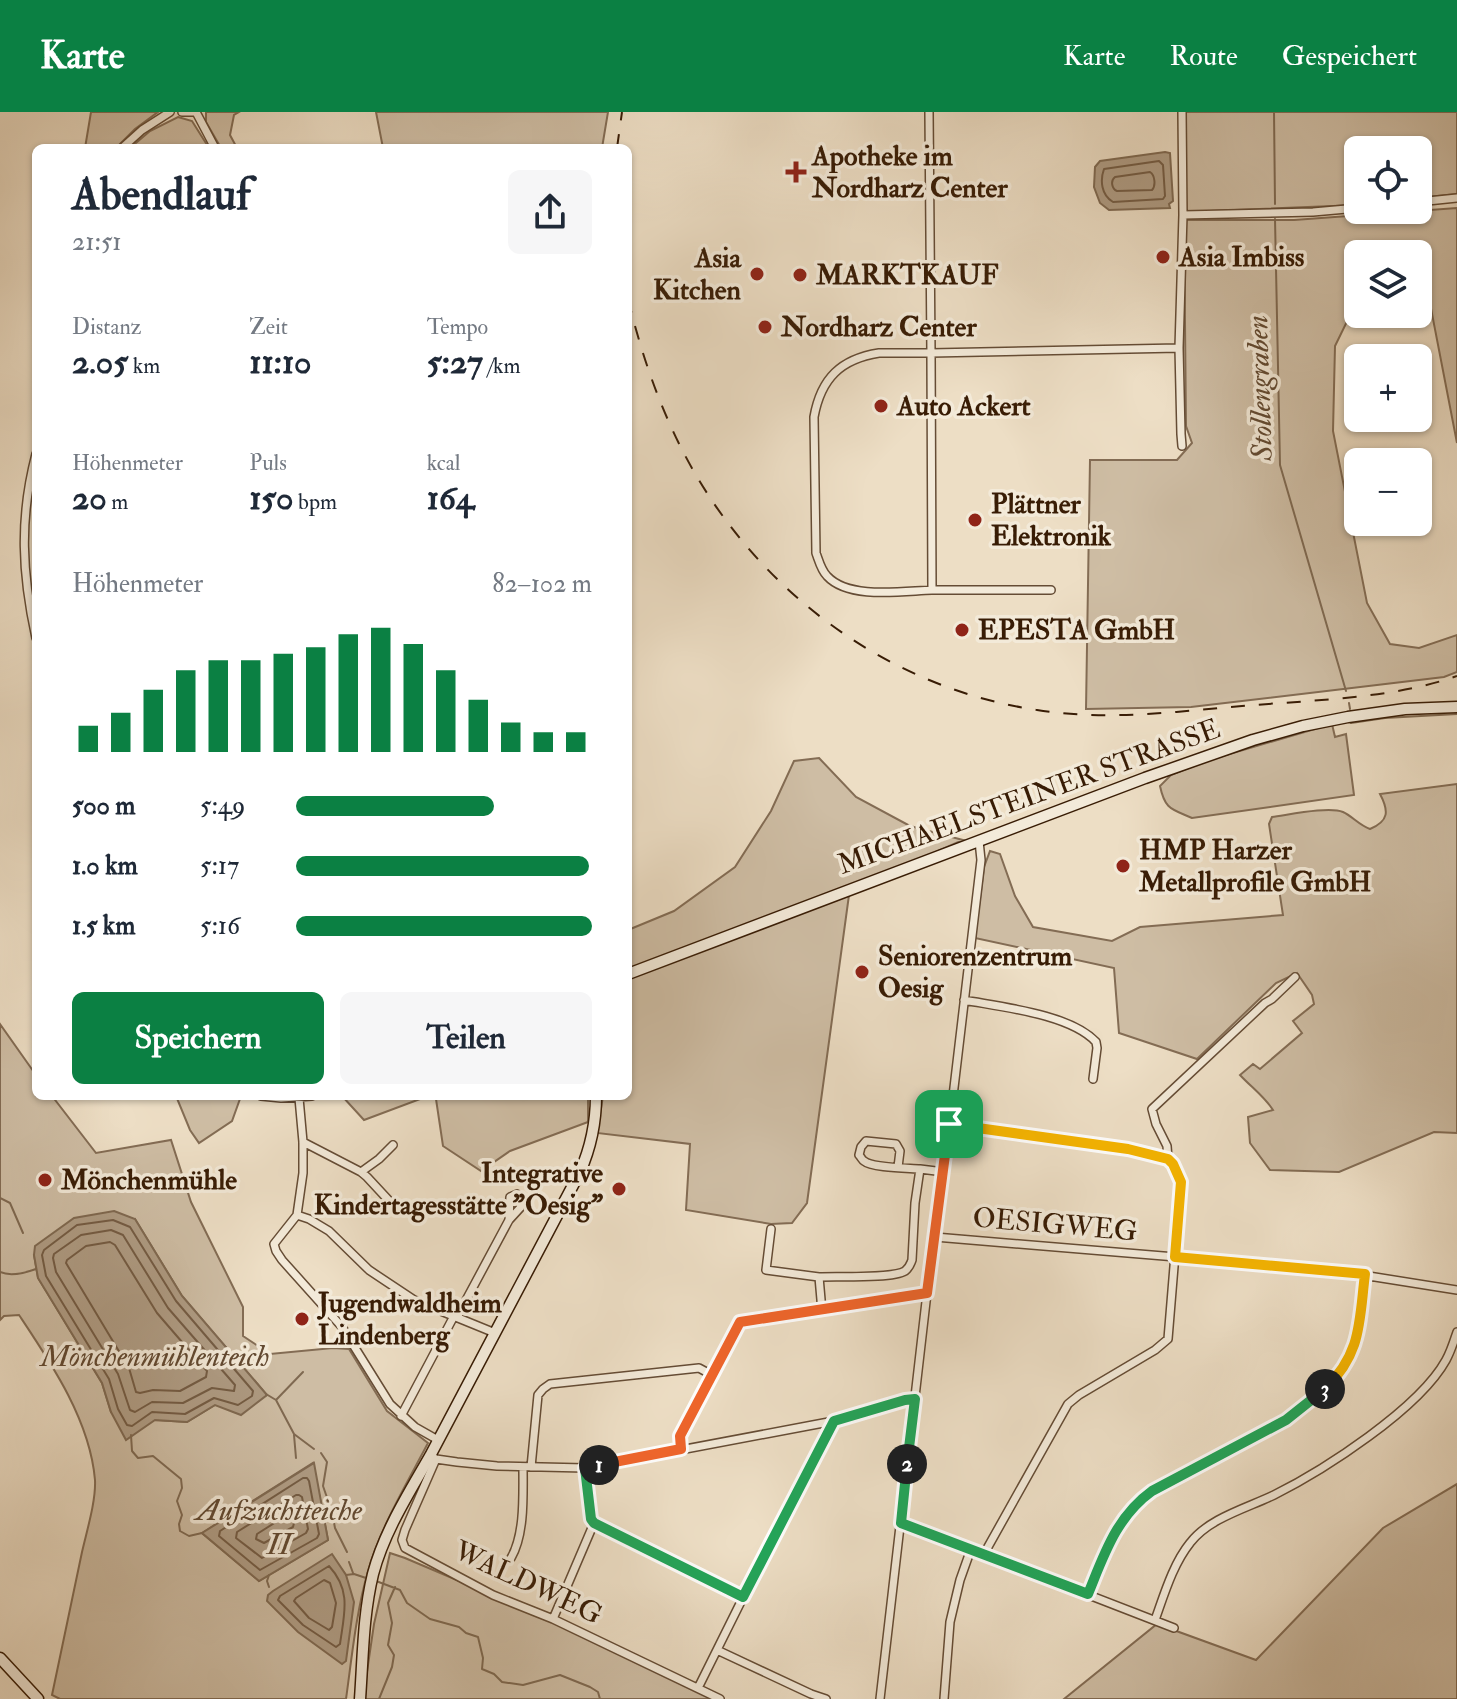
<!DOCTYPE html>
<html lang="de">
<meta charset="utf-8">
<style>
body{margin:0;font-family:"IM FELL Double Pica",serif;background:#f6f6f7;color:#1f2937;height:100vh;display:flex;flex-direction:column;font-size:30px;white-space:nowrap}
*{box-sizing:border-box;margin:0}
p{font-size:26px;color:#747a83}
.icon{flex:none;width:44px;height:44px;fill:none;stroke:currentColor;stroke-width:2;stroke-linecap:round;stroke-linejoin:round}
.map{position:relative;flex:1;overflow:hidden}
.sheet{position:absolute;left:32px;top:32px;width:600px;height:956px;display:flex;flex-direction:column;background:#fff;border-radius:12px;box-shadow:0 2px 6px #0004}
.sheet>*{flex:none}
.controls{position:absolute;left:1344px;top:24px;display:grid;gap:16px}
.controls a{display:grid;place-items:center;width:88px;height:88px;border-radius:12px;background:#fff;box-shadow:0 2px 6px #0004;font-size:40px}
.pin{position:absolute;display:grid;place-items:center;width:68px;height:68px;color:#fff;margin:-34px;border-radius:16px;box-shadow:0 4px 12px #0006}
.km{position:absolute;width:40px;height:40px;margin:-20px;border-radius:50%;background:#222;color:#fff;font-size:22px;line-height:40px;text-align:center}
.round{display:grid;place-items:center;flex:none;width:84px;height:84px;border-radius:12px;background:#f6f6f7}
.overview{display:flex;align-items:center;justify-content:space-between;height:136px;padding:0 40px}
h1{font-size:44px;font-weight:700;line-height:60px}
.stats{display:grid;grid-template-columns:repeat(3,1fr);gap:12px;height:136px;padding:8px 40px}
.stats div{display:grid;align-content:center}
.stats b{font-size:34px;font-weight:700}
.stats small{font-size:22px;font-weight:400}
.stats p{font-size:22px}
.chart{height:224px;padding:16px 40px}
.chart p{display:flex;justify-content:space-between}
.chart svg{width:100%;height:144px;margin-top:8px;stroke:#0b8043;stroke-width:6}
.button{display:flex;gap:16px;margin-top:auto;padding:16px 40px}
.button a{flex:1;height:92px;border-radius:12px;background:#0b8043;color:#fff;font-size:32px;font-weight:700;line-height:92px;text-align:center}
.button a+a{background:#f6f6f7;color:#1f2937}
ul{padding:0 40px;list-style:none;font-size:26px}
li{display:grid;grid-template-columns:128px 96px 1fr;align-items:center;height:60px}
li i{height:20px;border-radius:10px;background:#0b8043}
header{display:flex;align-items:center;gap:48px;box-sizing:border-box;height:112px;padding:0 40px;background:#0b8043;color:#fff}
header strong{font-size:38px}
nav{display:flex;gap:44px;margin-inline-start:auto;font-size:28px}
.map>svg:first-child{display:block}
</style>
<header>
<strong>Karte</strong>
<nav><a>Karte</a><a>Route</a><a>Gespeichert</a></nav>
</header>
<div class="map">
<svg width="1457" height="1587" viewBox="0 0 1457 1587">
<rect width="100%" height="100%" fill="#eddec5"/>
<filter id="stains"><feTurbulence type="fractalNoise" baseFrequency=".0025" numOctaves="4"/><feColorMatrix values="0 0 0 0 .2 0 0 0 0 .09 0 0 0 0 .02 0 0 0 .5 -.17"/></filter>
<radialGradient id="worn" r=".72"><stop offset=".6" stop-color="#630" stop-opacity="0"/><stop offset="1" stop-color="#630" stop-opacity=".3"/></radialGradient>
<path fill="#cebda4" stroke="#836c54" stroke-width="2" fill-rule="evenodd" d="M91 0H158L135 17 116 36H85Z
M206 0H239L234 3 230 23 237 36H221L206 10Z
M376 0H608L602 36H383Z
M1185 0H1457V82L1418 86V38H1358V93L1184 100Z
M178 5 192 9 209 36H130L150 19Z
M1457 96V331L1428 181 1418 179V142H1358V187L1335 234 1333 319 1367 491 1390 532 1419 536 1457 523V560L1444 565 1191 595 1086 597 1090 348H1177L1192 331 1186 314 1184 108H1294Z
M1332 612 1335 625 1346 622 1354 683 1192 706C1172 697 1165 698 1160 674L1171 663 1209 648Z
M819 646 856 685 910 714 963 728 856 775 849 783 807 1091 792 1111 771 1112 686 1098 690 1032 597 1021 603 984H628V818L674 799 735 755 771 699 794 649Z
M1457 672V1021L1434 1020 1339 1060 1270 1058 1250 1031 1248 1005 1273 998C1264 984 1251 975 1240 963L1253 952 1260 957 1302 921 1293 909 1314 892 1312 883 1297 861 1276 871 1197 947 1119 921 1114 856 975 826 984 755 990 739 1000 742 1015 784 1033 815 1112 829 1140 815 1283 803 1269 712 1272 705C1288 703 1329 694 1343 700 1352 704 1359 713 1370 717 1389 709 1389 699 1380 682Z
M0 912 36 963V984H52L96 1041 171 1028 191 1090 243 1195V1224L270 1242 333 1236 349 1237 387 1299 428 1331C406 1373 381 1414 368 1459 356 1501 352 1544 346 1587H60L52 1583C62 1535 72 1488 82 1440 87 1418 96 1389 95 1368 90 1308 51 1251 19 1203L4 1204 0 1208ZM135 1107 182 1184 267 1283 215 1293 187 1310 155 1308 111 1300 102 1271 38 1166 34 1143ZM313 1351 328 1428 259 1469 202 1421ZM339 1454 346 1463 342 1551 331 1542Z
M176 984H241L232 1009 199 1031 190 1018Z
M342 984H588V1010L510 1039 481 1059 443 1034 436 987H420L364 1008Z
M1457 1372V1587H1064L1157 1512 1256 1548 1383 1416Z
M390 1441 405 1446 572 1517 715 1587H363L374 1512Z"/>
<path fill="#af9c84" stroke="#7f6951" stroke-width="2" d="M1165 40 1170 41 1173 89 1169 92 1170 96 1109 98 1100 91 1094 75 1095 55 1100 49Z
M114 1099 135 1107 182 1184 267 1283 241 1303 215 1293 187 1310 155 1308 126 1328 111 1300 102 1271 38 1166 34 1143 35 1134 74 1106Z
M314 1351 328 1428 259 1469 202 1421Z
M332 1442 346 1463 354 1490 346 1549 342 1552 298 1520 267 1489 268 1483 273 1479Z"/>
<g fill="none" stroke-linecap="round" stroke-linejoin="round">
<path stroke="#745c44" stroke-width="2" d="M1159 49 1163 53 1165 84 1163 87 1113 90C1101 83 1100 68 1104 57Z
M1150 60C1155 63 1156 74 1152 78L1117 79C1112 77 1110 69 1115 65Z
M113 1108 130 1115 176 1189 253 1279 252 1284 238 1293 214 1286 185 1302 152 1300 132 1314 127 1313 118 1297 109 1267 46 1164 42 1143 44 1138 77 1113Z
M111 1118 123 1123 168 1196 235 1273 234 1279 212 1276 183 1291 152 1290 135 1300 130 1298 118 1262 56 1160 53 1146 54 1142 81 1123Z
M110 1130 115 1133 157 1201 207 1259 206 1265 180 1279 153 1278 140 1281 136 1280 129 1256 66 1151 67 1148 86 1134Z
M303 1366H307L309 1369 319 1422 317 1426 260 1458 219 1424 220 1419Z
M296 1383H299L302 1385 308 1417 306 1421 262 1446 236 1426 237 1420Z
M287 1403 293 1404 294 1411 293 1415 264 1431 256 1427 257 1422Z
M329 1454C352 1479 344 1502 340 1532L336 1535 303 1513 278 1488 280 1484Z
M324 1468 330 1471 336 1491 332 1515 329 1518 309 1506 294 1489 296 1486Z"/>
<path stroke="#7f6951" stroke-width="2" d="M1274 0 1275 92
M1275 107 1280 353 1346 579
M1349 591 1350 597
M1351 611 1385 606 1457 602
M0 1086 10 1091 23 1121
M0 1160C11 1165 25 1161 36 1157
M266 1282 276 1288 294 1322 314 1337
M276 1288 303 1260
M131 1323 132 1339 138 1346 153 1344 181 1367 182 1376 177 1389 182 1403 179 1412 180 1419 189 1424 202 1421
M294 1323 296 1346
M321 1341 327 1350 323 1374 332 1400 335 1416 347 1440
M349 1450 353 1461
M346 1463 354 1462 366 1466
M376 1469 400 1478 407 1491 430 1507 459 1515 466 1521 478 1525 483 1546 482 1557 494 1562 502 1570 523 1573 560 1563 590 1575 598 1580 600 1587
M269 1475 267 1469 269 1463
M379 1587 392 1555 394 1543 388 1533 392 1511 388 1491 395 1475"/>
<g stroke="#654c35" stroke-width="10">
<path id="street" d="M182 0H196
M196 0 215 36
M929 0 931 241 1179 236 1183 103 1182 0
M122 36 142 18 170 0
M1418 90 1457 86
M1183 103 1313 100 1358 96
M1179 236 1181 322 1182 334
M879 241H931L932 478C903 479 849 488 827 464 821 458 819 449 816 441L814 305C821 266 841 247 879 241Z
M36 342C19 407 22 462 36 526
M932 478H1051
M964 888C1001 895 1070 902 1096 930L1097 936 1093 967
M261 984 281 986 312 984
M299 986 303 1030V1061L297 1103 274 1132 276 1139 282 1148 342 1215 390 1292 415 1315 438 1328
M949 1012 1128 1037 1168 1047
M303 1030 361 1060 379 1047 393 1033
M898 1055 900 1039 896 1032 866 1029 861 1035 859 1043C861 1045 862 1048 864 1049 872 1056 908 1056 920 1057
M361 1060 367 1065 393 1093
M297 1103 309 1107 329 1119 369 1158 414 1188 495 1221
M771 1117 766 1158 819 1165 822 1199
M935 1125 1331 1158 1457 1178
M819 1165C837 1164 892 1167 905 1159 910 1155 910 1153 912 1148L915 1091 920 1057 944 1060
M457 1205 509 1108 520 1096 523 1088 517 1082 510 1085 509 1108
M401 1304 454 1204
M681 1337 680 1324 740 1210 927 1181
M430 1344 436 1347 457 1350 497 1354 585 1356 834 1309 905 1288 915 1287
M436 1347 405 1418 402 1428 405 1436 493 1483 553 1507 720 1587
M531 1355 538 1283 543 1277 550 1272 699 1256 712 1263
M585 1356 591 1407 594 1411 743 1485
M901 1411 908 1413 1174 1516
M984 1442 1068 1292 1079 1283 1155 1238 1168 1227 1181 1070 1173 1052 1168 1047 1167 1034 1156 1012 1152 997 1265 891 1272 887 1295 865
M511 1446C525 1422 523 1383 523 1355
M1088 1482C1104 1443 1116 1405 1152 1379 1176 1366 1199 1354 1223 1342 1269 1318 1336 1288 1355 1236 1362 1213 1362 1186 1365 1162
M553 1507 594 1411
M1155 1508C1164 1483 1173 1452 1190 1431 1209 1406 1247 1396 1274 1383 1324 1358 1419 1297 1446 1248 1451 1239 1454 1229 1457 1220
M717 1538 811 1582 826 1587
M698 1576 796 1379 834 1309
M880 1587 927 1181 944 1060 981 748 979 729
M944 1587 950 1510 960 1468 971 1437"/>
</g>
<g stroke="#381c05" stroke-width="13">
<path id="secondary" d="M628 862 1145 666 1253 628 1303 614 1348 605 1405 597 1457 595
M0 1546 38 1587
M360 1587C363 1545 363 1503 373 1462 384 1420 409 1381 430 1344L580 1060C591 1035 596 1011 596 984"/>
</g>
<use href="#street" stroke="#f3ead9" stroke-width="7"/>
<use href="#secondary" stroke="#f3ead9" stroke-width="10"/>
<path stroke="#381c05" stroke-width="2" stroke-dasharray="14 14" stroke-linecap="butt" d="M617 36 622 0
M628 187C639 232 653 276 673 319 740 465 876 574 1037 598 1105 609 1174 600 1242 594 1311 588 1392 587 1457 564"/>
</g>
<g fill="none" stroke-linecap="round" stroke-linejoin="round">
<g stroke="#fff" stroke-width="16">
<path id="split-1" d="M599 1353 681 1337 680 1324 740 1210 927 1181 949 1012"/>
</g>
<g stroke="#fff" stroke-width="16">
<path id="split-2" d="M599 1353 585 1356 591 1407 594 1411 743 1485 834 1309 905 1288 915 1287 907 1352"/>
</g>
<g stroke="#fff" stroke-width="16">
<path id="split-3" d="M907 1352 901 1411 1088 1482C1104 1443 1116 1405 1152 1379L1286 1308 1325 1277"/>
</g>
<g stroke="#fff" stroke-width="16">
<path id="split-4" d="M949 1012 1128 1037 1168 1047 1173 1052 1181 1070 1175 1145 1365 1162C1359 1210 1362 1241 1325 1277"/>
</g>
<use href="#split-1" stroke="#f0652b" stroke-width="10"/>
<use href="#split-2" stroke="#22a559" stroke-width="10"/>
<use href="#split-3" stroke="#22a559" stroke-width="10"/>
<use href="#split-4" stroke="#f5b400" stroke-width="10"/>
</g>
<g fill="#8f2418" stroke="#f3ead9" stroke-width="3">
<path d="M792 48h8v8h8v8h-8v8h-8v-8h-8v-8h8z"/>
<circle cx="1163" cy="145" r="8"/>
<circle cx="757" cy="162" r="8"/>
<circle cx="800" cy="163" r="8"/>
<circle cx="765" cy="215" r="8"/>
<circle cx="881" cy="294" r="8"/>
<circle cx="975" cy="408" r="8"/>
<circle cx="962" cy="518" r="8"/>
<circle cx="1123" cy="754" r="8"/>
<circle cx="862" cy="860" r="8"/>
<circle cx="45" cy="1068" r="8"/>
<circle cx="619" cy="1077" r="8"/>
<circle cx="302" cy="1207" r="8"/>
</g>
<g text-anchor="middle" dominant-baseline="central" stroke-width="7" stroke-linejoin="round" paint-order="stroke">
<g font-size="28" font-weight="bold" fill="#381c05" stroke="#f3ead9" text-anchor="start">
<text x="812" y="44">Apotheke im<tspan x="812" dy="32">Nordharz Center</tspan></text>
<text x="1179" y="145">Asia Imbiss</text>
<text x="741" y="146" text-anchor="end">Asia<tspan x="741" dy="32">Kitchen</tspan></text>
<text x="816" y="163">MARKTKAUF</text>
<text x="781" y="215">Nordharz Center</text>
<text x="897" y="294">Auto Ackert</text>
<text x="991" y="392">Plättner<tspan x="991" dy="32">Elektronik</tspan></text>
<text x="978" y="518">EPESTA GmbH</text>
<text x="1139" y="738">HMP Harzer<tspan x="1139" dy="32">Metallprofile GmbH</tspan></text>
<text x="878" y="844">Seniorenzentrum<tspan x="878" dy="32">Oesig</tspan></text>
<text x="603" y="1061" text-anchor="end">Integrative<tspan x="603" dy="32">Kindertagesstätte "Oesig"</tspan></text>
<text x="61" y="1068">Mönchenmühle</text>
<text x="318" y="1191">Jugendwaldheim<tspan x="318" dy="32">Lindenberg</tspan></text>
</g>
<g font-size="28" fill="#381c05" stroke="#f3ead9">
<text transform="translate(1029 685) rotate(-20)">MICHAELSTEINER STRASSE</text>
<text transform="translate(1055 1113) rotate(5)">OESIGWEG</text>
<text transform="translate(528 1471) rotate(25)">WALDWEG</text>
</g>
<g font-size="30" font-style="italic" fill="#624931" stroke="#f3ead9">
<text transform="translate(1260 276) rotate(-92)">Stollengraben</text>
<text x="155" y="1244">Mönchenmühlenteich</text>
<text x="279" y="1398">Aufzuchtteiche<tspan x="279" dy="34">II</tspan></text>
</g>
</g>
<rect width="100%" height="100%" filter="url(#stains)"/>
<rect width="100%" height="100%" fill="url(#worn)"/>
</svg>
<div class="controls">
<a><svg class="icon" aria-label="locate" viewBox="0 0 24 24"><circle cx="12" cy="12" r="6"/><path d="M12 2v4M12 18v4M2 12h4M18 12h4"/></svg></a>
<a><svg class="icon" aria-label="layers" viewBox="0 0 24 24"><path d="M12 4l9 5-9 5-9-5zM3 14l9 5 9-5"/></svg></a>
<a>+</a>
<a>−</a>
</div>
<div class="pin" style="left:949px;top:1012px;background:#1e9e55"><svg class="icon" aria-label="arrive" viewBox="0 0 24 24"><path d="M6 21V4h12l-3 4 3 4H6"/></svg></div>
<b class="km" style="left:599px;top:1353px">1</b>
<b class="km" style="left:907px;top:1352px">2</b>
<b class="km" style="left:1325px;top:1277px">3</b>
<section class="sheet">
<div class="overview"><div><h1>Abendlauf</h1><p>21:51</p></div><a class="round"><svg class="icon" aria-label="share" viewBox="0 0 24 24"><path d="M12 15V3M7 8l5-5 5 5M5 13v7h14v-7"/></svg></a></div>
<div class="stats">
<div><p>Distanz</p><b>2.05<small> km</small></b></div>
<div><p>Zeit</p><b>11:10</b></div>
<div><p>Tempo</p><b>5:27<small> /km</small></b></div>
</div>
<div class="stats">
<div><p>Höhenmeter</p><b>20<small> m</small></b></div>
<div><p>Puls</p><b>150<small> bpm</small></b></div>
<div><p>kcal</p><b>164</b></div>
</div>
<div class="chart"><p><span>Höhenmeter</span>82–102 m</p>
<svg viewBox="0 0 160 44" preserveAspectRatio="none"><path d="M5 44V36M15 44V32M25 44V25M35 44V19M45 44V16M55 44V16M65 44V14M75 44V12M85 44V8M95 44V6M105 44V11M115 44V19M125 44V28M135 44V35M145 44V38M155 44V38"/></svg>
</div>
<ul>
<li><b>500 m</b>5:49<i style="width:67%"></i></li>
<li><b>1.0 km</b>5:17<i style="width:99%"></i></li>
<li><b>1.5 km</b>5:16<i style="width:100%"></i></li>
</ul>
<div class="button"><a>Speichern</a><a>Teilen</a></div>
</section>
</div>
